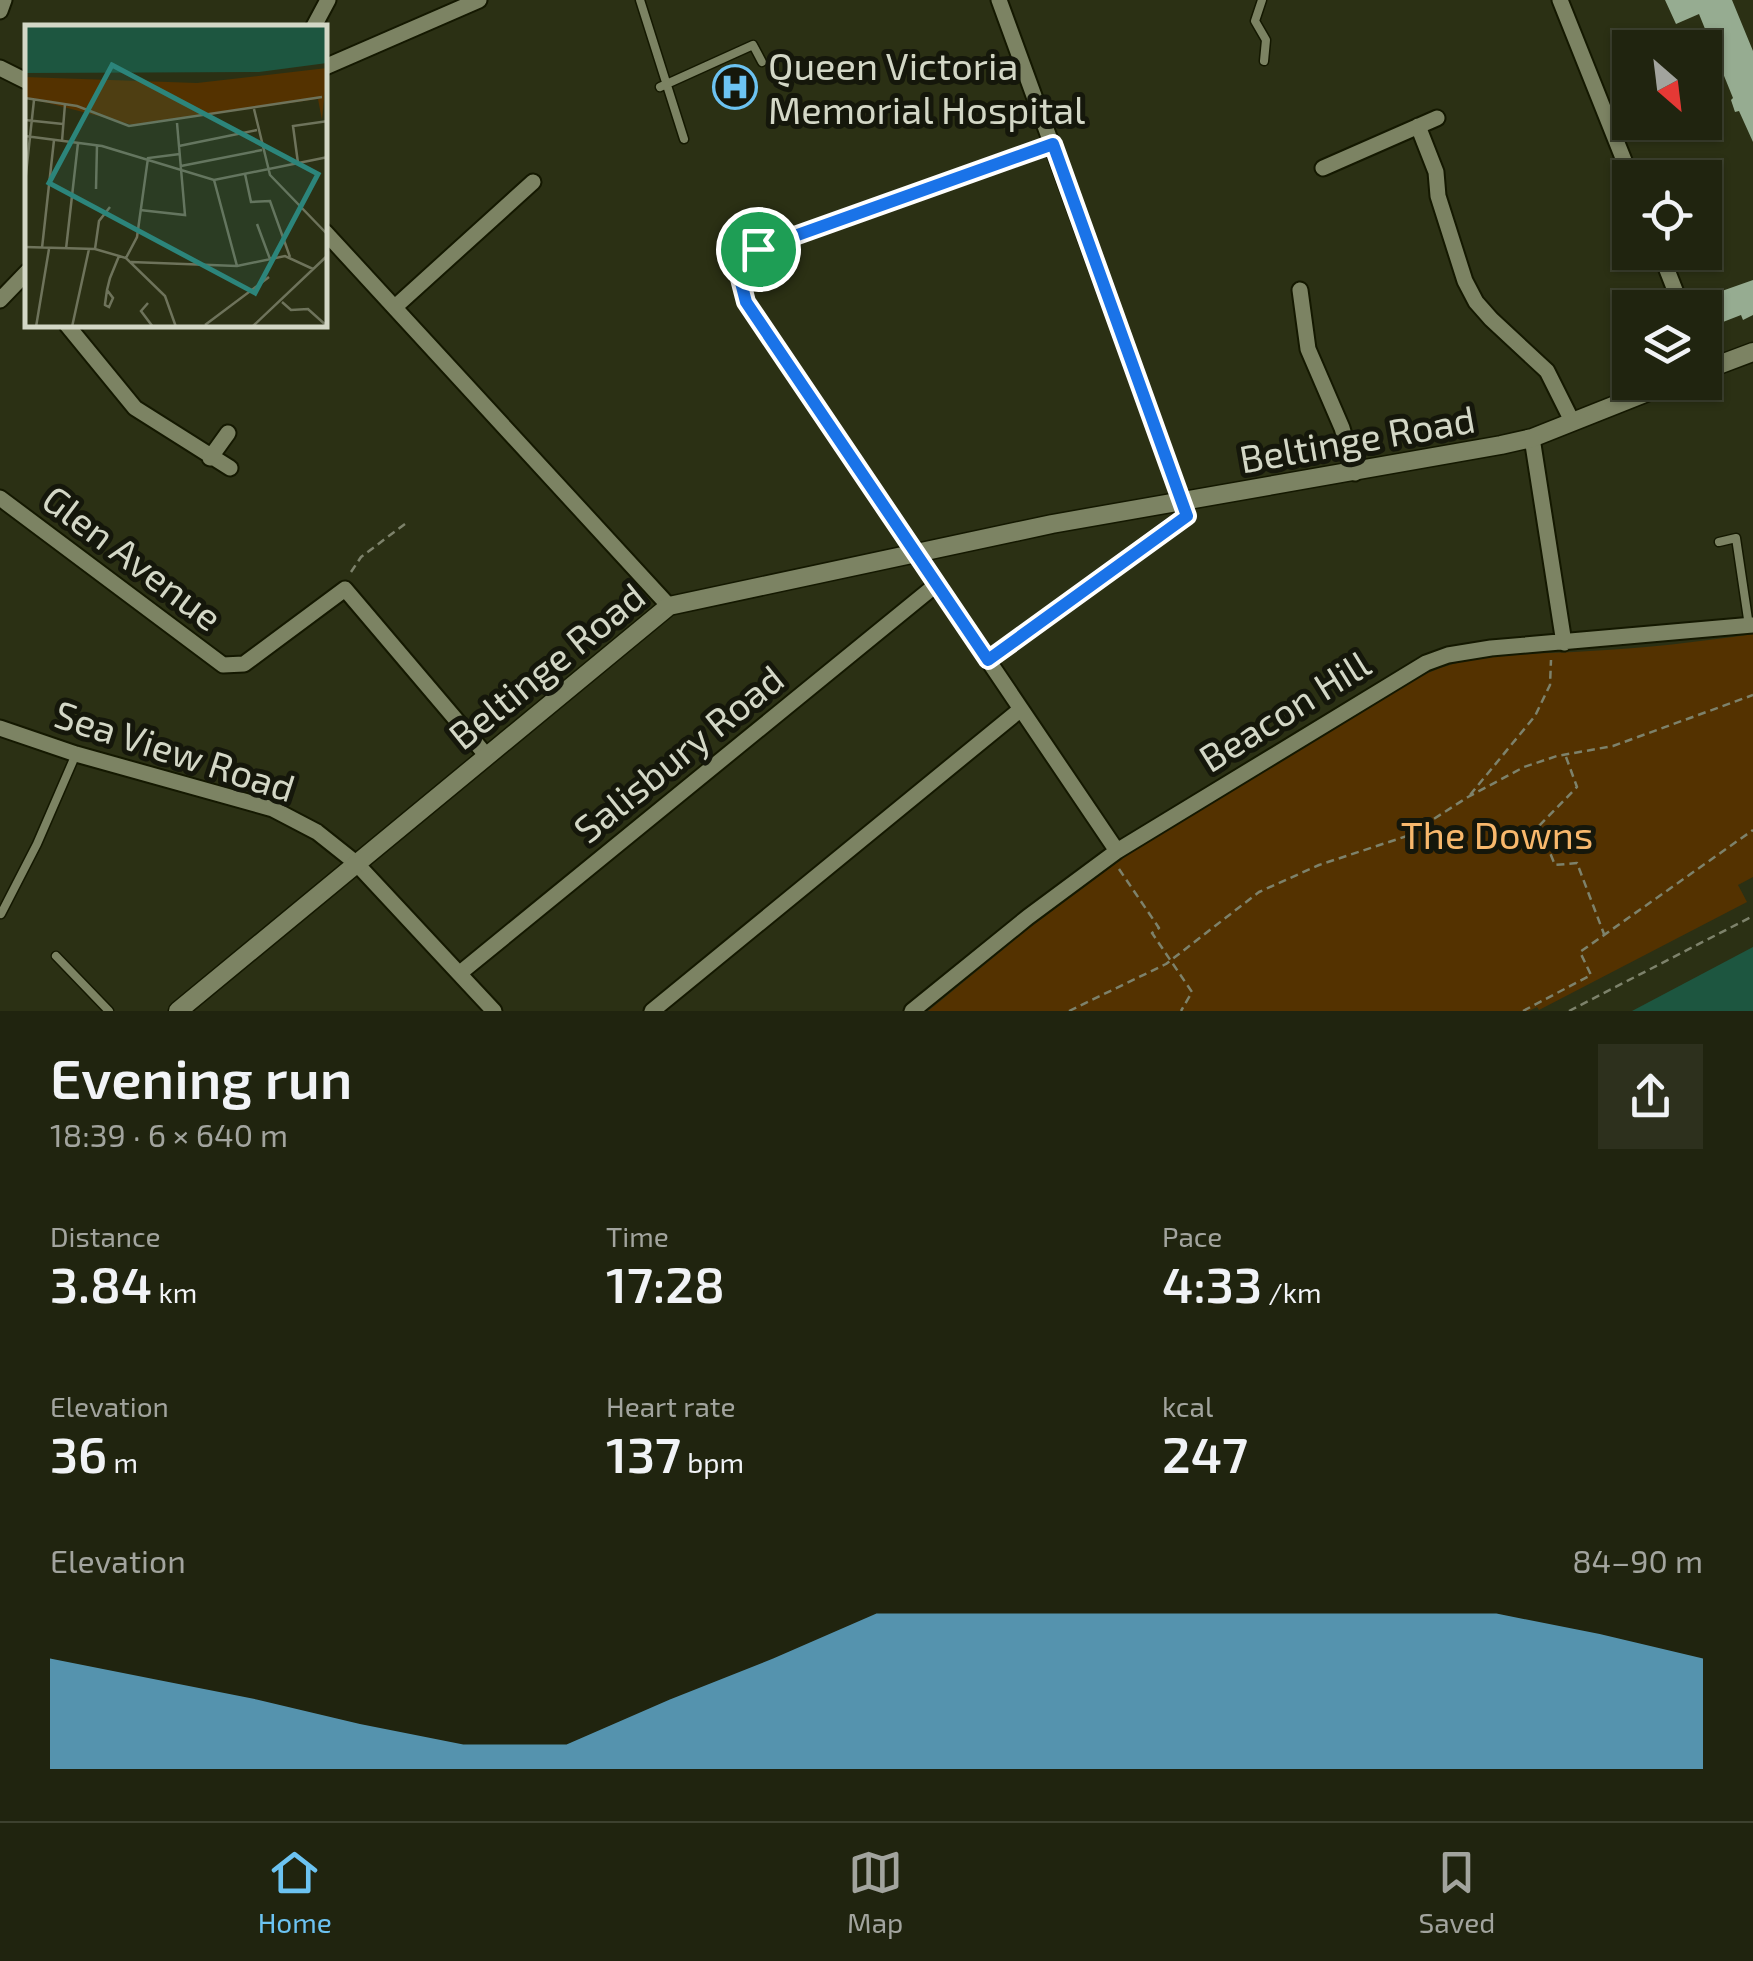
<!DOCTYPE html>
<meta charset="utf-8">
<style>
body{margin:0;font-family:"Exo 2",sans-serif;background:#2d301d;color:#f1f3f6;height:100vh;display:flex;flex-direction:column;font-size:38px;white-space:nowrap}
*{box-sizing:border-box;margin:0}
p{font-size:32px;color:#a2a49e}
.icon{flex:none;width:55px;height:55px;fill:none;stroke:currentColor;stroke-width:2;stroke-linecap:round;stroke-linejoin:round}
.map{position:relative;height:1011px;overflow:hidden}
.panel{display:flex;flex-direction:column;background:#20240f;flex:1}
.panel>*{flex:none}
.needle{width:65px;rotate:152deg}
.fabs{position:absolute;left:1612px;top:30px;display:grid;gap:20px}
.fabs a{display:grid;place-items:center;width:110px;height:110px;border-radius:0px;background:#20240f;box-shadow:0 2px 8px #0004,0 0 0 2px #3d412f;font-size:50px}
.pin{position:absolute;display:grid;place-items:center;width:85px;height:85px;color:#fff;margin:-42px;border:5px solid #fff;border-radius:50%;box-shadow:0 2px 10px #0007}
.round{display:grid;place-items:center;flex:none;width:105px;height:105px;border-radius:0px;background:#2d301d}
.headline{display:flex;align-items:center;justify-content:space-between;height:170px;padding:0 50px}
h1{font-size:55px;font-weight:600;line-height:75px}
.stats{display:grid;grid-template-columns:repeat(3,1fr);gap:15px;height:170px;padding:10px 50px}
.stats div{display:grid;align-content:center}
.stats b{font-size:50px;font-weight:600}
.stats small{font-size:28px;font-weight:400}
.stats p{font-size:28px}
.chart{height:280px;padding:20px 50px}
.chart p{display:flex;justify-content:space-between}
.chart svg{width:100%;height:180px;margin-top:10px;fill:#6cc3f2;opacity:.7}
.menu{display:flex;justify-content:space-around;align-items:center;height:140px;border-top:2px solid #3d412f;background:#20240f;font-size:28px;color:#a2a49e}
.menu a{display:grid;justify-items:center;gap:5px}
.menu .active{color:#6cc3f2}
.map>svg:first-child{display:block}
</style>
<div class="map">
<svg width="1753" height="1011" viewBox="0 0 1753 1011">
<rect width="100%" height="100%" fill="#2b3014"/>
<path fill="#543200" d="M1753 634V877L1738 885 1747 902 1539 1010 1537 1007 1529 1011H928L1028 929 1132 851 1311 739 1428 673C1477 651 1536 655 1590 651 1645 648 1699 642 1753 634Z"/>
<path fill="#1d5640" d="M1753 947V1011H1632Z"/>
<path fill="#96ac91" d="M1665 0H1732L1753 51V142L1739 111 1735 112 1731 100 1733 98 1699 14 1676 24Z
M1753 280V315L1743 320 1741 315 1705 329 1702 298Z"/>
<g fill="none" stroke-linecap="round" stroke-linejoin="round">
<g stroke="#141800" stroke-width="11">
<path id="service" d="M640 0 684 139
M1262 0 1255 21 1266 40 1264 61
M660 87 753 45 762 62
M1719 542 1736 538 1749 626
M1 914 37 844 76 754
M56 956 109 1011"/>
</g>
<g stroke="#141800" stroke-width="19">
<path id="minor" d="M1560 0 1631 178
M0 11 4 0
M313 28 328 0
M325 67 479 0
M0 68 28 82
M1418 126 1436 172 1438 196 1465 281 1476 302 1491 319 1547 371 1572 421
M1053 144 758 249 737 267 746 302 1117 851
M1323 168 1437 118
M325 232 669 606
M1660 252 1682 308
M1300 290 1308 349 1342 428 1355 473
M0 300 28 271
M395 307 533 182
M67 325 135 408 230 468
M1532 438 1564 643
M210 458 228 433
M0 498 223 665 244 664 345 589 486 755
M988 660 1187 515 999 0
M0 728 76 754 273 809 317 832 356 863 494 1011
M460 973 937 584
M652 1011 1021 709
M912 1011 1028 917 1117 851 1426 663 1448 655 1491 648 1753 625"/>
</g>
<g stroke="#141800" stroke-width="21">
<path id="tertiary" d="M1705 370 1753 352
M178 1011 669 606 1052 524 1501 445 1532 438 1673 382"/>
</g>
<path stroke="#7d826b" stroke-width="2.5" stroke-dasharray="8 5" stroke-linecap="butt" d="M351 572 361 557 405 524
M1566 757 1577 787 1539 826 1555 865 1577 863 1604 934
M1470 795 1535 716 1550 685 1551 660
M1119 869 1159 928 1152 933 1192 992 1181 1011
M1069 1011 1166 964 1259 892 1319 865 1407 836 1468 797 1524 767 1557 756 1613 746 1753 695
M1523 1011 1591 975 1580 952 1753 830
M1569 1011 1753 916"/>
<use href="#service" stroke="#7c8363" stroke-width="8"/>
<use href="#minor" stroke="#7c8363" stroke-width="15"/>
<use href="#tertiary" stroke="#7c8363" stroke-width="18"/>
</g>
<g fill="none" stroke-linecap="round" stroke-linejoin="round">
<g stroke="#fff" stroke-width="20">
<path id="route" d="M1053 144 1187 516 988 660 746 302 737 267 758 249Z"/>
</g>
<use href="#route" stroke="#1a73e8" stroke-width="12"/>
</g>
<defs>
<g id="hospital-ring" transform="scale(2.25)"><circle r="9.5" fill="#15170b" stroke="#6cc3f2" stroke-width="1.5"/><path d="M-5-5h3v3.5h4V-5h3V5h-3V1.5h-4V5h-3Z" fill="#6cc3f2"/></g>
</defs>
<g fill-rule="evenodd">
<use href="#hospital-ring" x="735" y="87"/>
</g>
<g text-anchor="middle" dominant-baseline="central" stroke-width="10" stroke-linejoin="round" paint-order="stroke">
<g font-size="38" fill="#d3d7c6" stroke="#15170b" text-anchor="start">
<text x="768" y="65">Queen Victoria<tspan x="768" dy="44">Memorial Hospital</tspan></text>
</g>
<g font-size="38" fill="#d3d7c6" stroke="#15170b">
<text transform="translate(1357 438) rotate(-10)">Beltinge Road</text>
<text transform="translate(133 557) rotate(37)">Glen Avenue</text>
<text transform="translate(546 665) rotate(-39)">Beltinge Road</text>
<text transform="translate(1284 710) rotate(-32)">Beacon Hill</text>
<text transform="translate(175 750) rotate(18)">Sea View Road</text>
<text transform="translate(678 753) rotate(-39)">Salisbury Road</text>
</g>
<g font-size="38" fill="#f8b86c" stroke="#15170b">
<text x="1497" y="834">The Downs</text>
</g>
</g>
<g transform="translate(25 25)">
<rect width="302" height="302" fill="#2b3014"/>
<path d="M302 43 297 95 293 74 108 100 0 72V52L172 58Z" fill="#543200"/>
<path d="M0 0H302V38L234 47 0 48Z" fill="#1d5640"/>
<path fill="none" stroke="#6e735b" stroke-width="2.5" d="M0 73 52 81 104 101 297 72M229 84 245 150 303 210M0 95 38 99M0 111 77 121 189 155 303 132M37 116 40 79M154 121 232 105M273 138 268 101 303 96M156 141 237 125M220 149 226 177 245 176 265 232M189 155 212 241M0 158 9 75M71 164 72 120M115 185 160 190 152 98M232 199 245 234M0 222 70 224 101 233 140 271 151 302M17 223 29 115M41 224 53 118M70 224 74 196 85 182M101 233 112 212 123 133 155 129M106 237 212 241 260 231 288 244M82 265 88 273 84 282 80 280V279L82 265 85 253 94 231M257 277 266 285 283 284 303 302M123 278 116 286 128 302M180 300 244 252M11 302 24 224M47 302 64 224M227 302 303 230"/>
<path fill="#2c857b" fill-opacity="0.15" stroke="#2c857b" stroke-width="5" d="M87 40 293 149 230 268 24 158Z"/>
<rect width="302" height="302" fill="none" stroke="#d3d7c6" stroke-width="5"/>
</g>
</svg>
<div class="fabs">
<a><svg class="needle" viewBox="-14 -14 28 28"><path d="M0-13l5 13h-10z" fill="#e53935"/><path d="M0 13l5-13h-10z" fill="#a2a49e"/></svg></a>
<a><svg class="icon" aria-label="locate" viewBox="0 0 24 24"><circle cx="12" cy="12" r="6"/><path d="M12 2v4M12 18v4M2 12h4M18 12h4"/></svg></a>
<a><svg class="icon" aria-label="layers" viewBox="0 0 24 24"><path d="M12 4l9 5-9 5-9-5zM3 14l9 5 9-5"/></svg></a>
</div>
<div class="pin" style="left:758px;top:249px;background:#1e9e55"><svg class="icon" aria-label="arrive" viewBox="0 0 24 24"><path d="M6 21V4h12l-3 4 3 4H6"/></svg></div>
</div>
<section class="panel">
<div class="headline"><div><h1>Evening run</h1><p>18:39 · 6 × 640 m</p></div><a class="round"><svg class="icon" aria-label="share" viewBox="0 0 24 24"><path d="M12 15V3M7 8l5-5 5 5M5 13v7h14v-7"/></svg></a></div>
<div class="stats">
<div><p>Distance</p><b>3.84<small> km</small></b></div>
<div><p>Time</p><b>17:28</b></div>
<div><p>Pace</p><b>4:33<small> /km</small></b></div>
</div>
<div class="stats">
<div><p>Elevation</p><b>36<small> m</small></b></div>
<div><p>Heart rate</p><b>137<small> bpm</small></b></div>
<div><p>kcal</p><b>247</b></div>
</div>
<div class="chart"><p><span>Elevation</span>84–90 m</p>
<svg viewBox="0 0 160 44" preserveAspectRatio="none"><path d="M0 44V17L10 22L20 27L30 33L40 38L50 38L60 27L70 17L80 6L90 6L100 6L110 6L120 6L130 6L140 6L150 11L160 17V44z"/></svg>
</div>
</section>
<nav class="menu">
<a class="active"><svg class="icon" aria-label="home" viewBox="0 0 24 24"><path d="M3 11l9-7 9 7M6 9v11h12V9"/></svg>Home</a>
<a><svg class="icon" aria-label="map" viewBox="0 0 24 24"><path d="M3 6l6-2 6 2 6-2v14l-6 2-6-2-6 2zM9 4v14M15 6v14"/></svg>Map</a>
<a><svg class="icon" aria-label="saved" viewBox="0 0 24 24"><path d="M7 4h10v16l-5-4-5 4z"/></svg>Saved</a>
</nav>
